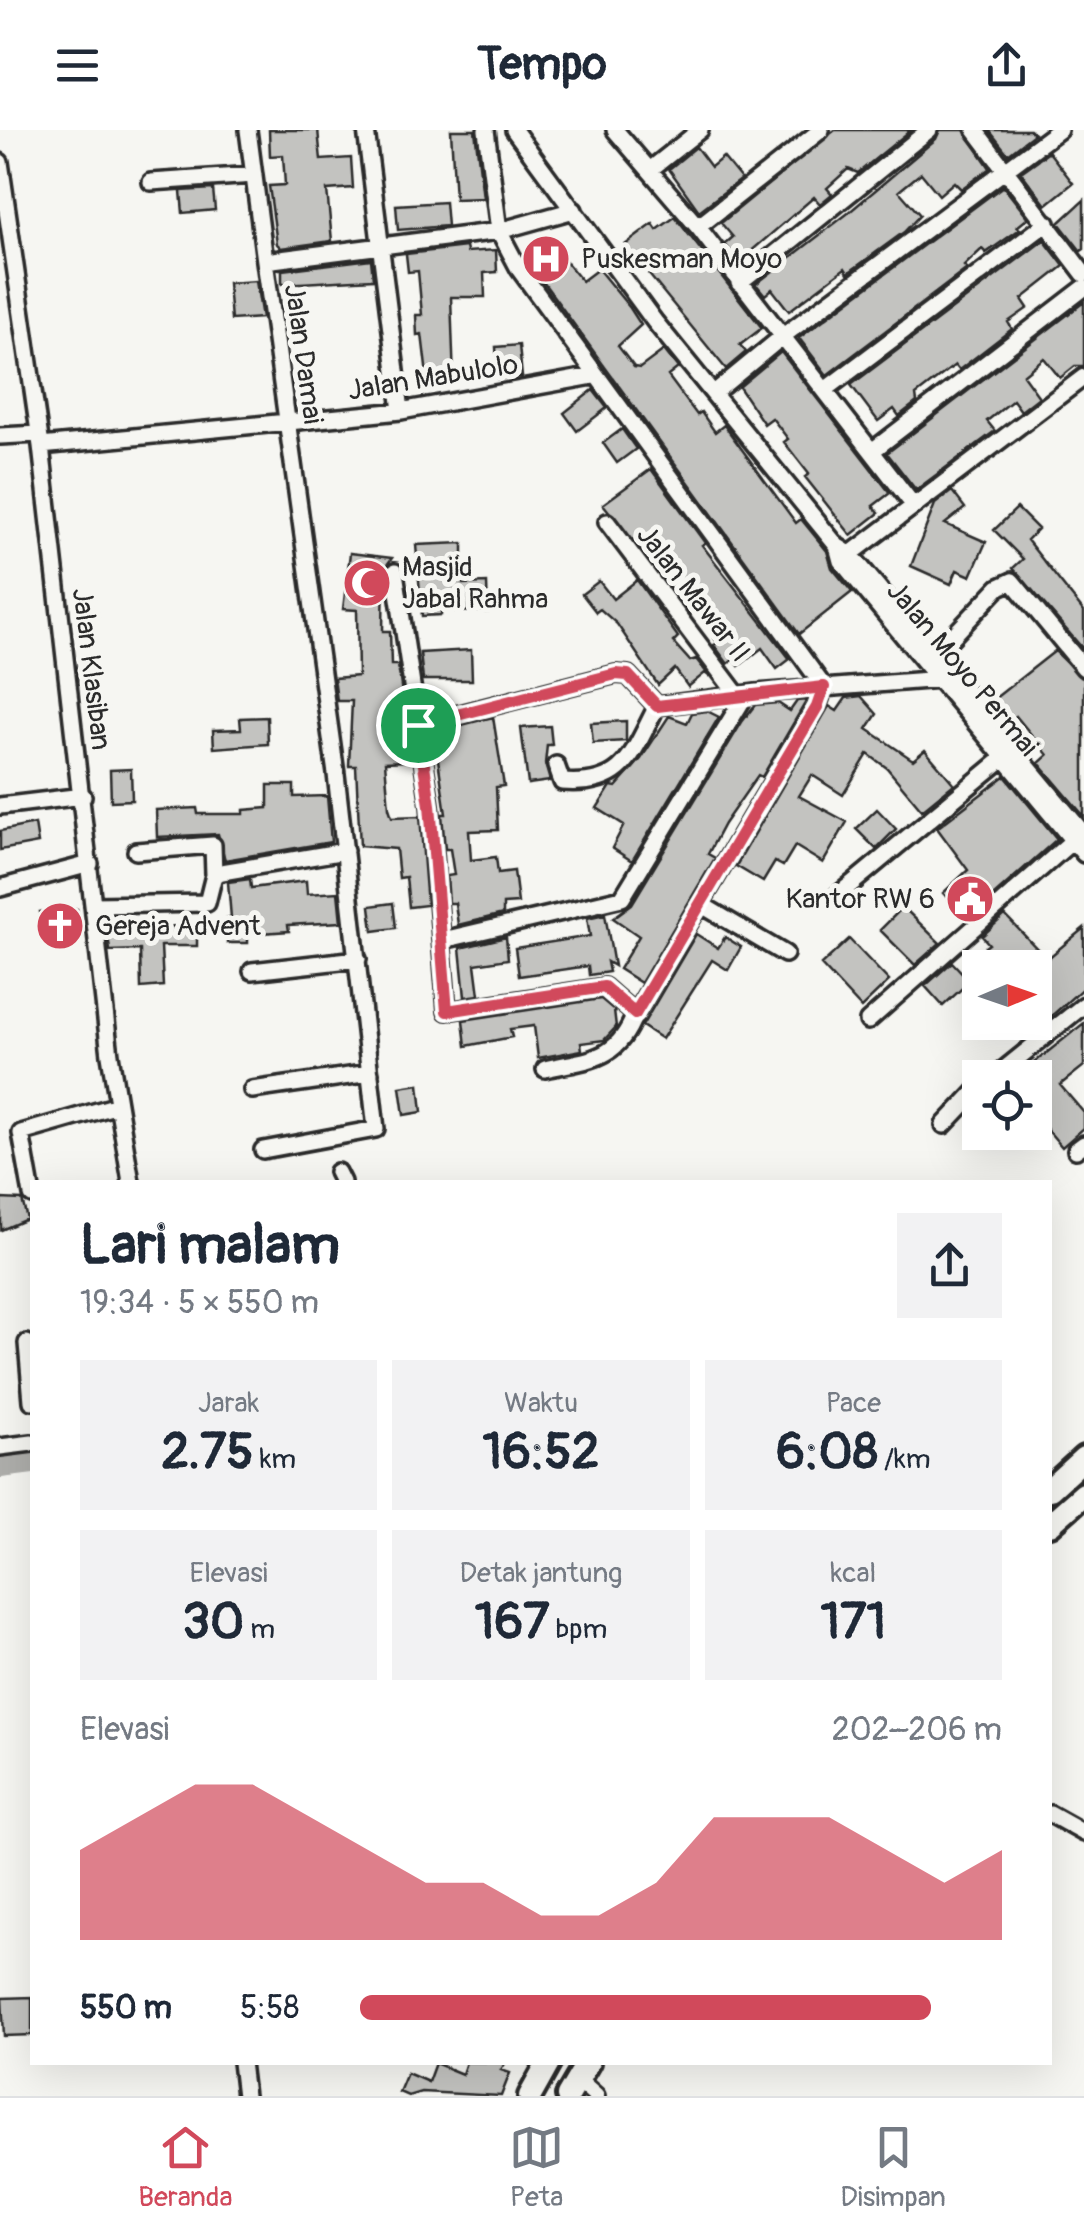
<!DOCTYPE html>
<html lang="id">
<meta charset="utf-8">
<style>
body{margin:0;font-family:Pangolin,sans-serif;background:#f2f2f3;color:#1f2937;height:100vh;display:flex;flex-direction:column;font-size:38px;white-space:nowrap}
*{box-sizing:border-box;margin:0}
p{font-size:32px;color:#747a83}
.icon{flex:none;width:55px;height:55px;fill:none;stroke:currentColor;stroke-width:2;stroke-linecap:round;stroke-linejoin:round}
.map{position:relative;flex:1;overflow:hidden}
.panel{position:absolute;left:30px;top:1050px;width:1022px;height:885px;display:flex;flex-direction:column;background:#fff;border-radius:0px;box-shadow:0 10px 40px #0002}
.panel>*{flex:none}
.needle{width:65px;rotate:88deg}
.controls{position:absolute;left:962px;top:820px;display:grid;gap:20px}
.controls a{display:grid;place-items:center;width:90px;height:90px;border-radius:0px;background:#fff;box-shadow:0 10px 40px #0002;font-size:50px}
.pin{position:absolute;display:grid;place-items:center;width:85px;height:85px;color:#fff;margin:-42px;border:5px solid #fff;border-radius:50%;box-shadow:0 2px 10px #0007}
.round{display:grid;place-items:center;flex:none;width:105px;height:105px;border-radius:0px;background:#f2f2f3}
.headline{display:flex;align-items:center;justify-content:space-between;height:170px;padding:0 50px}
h1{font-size:55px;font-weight:800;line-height:75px}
.stats{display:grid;grid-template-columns:repeat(3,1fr);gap:15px;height:170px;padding:10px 50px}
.stats div{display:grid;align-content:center;border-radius:0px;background:#f2f2f3;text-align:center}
.stats b{font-size:50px;font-weight:800}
.stats small{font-size:28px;font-weight:400}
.stats p{font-size:28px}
.chart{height:280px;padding:20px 50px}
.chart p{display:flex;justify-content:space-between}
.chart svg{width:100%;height:180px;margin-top:10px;fill:#d1495b;opacity:.7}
ul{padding:0 50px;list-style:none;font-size:32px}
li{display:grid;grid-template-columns:160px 120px 1fr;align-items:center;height:75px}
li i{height:25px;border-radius:12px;background:#d1495b}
header{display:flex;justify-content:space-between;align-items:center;height:130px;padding:0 50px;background:#fff;font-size:45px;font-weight:800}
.menu{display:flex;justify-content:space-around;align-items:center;height:140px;border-top:2px solid #e0e1e3;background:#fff;font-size:28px;color:#747a83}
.menu a{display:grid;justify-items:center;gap:5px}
.menu .active{color:#d1495b}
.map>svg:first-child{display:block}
</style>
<header><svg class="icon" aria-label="menu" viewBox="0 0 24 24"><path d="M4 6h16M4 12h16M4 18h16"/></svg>Tempo<svg class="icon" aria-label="share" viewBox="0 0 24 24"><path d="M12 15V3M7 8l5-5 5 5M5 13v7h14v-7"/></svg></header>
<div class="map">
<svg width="1084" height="1966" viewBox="0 0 1084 1966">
<rect width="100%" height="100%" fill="#f6f6f2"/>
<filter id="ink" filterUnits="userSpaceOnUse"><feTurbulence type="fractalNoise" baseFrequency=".01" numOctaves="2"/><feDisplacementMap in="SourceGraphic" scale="20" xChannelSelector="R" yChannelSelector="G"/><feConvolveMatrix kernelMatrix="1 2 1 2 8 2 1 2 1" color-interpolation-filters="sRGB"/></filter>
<g filter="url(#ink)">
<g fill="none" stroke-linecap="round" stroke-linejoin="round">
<path stroke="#aeaeab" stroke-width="28" d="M0 1334 32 1330"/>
</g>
<path fill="#c3c3c0" stroke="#2b2b2b" stroke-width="2.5" d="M269 0H318L321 30 351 28 353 58 327 60 332 111 281 118 277 114 269 56 285 55 283 25 270 26Z
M451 0H475L483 68 455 69Z
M835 0H911L858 43 848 39 827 58 832 64 820 74 814 67 741 130 742 136 725 114 733 107 721 93Z
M940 0H964L990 38 961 59 954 52 939 65 921 43 899 61 920 85 904 102 848 143 845 138 789 181 772 159 765 165 756 154 847 84 936 9Z
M989 0H1030L1034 4 1008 24Z
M696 17 711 37 723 27 741 49 699 81 669 39Z
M1049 22 1073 53 1046 75 1021 42Z
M1003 56 1028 88 1017 97 1020 99 986 123 982 119 964 136 967 139 827 245 799 208Z
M213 59 215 80 183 83 181 61Z
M1084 70V119L1081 121 1059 93Z
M445 72 447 96 398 100 396 75Z
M675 87 762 198 740 215 746 222 726 239 625 115 653 94 657 100Z
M546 107 582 151 598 139 630 178 641 195 618 216 634 237 640 238 664 220 678 238 668 246 697 285 701 282 715 302 724 295 796 393 801 389 827 421 832 438 852 462 799 504 525 127Z
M1044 110 1064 136 1022 169 1028 178 1008 192 1012 199 959 240 955 235 916 265 917 272 899 286 894 279 878 291 851 255Z
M466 117 467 122 496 120 497 142 484 143 485 167H451L454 252 428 254 422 204 417 205 416 185H422L418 141 408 142 406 124Z
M371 129 373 149 282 154V140Z
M256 151 262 188 231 190 228 153Z
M1084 172V236H1075L1060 248 1044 228 1023 245 1039 267 1021 281 1013 270 987 291 995 301 916 360 887 323Z
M519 215 522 247 498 249 496 217Z
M781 222 890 363 873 376 879 383 851 405 805 347 809 344 784 312 788 309 772 288 764 294 739 257Z
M593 260 607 278 577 301 564 283Z
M622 299 636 319 617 333 603 313Z
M651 339 705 413 702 415 790 529 777 539 762 518 739 536 734 529 728 534 714 515 718 513 710 502 713 500 696 478 690 483 603 374Z
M952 361 965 378 945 394 986 412 971 446 957 440 951 454 911 436 935 374Z
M1017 378 1038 399 1027 410 1084 482V520L1013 438 1023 429 994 400Z
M463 413V454L487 453 488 482 441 481V485L422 486 416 415Z
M350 423 392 428 384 439 383 501H390L391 535H398L406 592V631L385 632 389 678 392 687 420 686 427 775 409 777 406 747 399 748 396 719 360 716 356 636H349L352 571H337L334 548 358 546 357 480 343 479Z
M637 450 678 507 673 512 690 531 696 529 710 547 705 543 688 557 675 539 658 555 617 494 600 479 596 482 582 464 599 451 613 469Z
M471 520 472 550H423L420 523Z
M1055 521 1084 549V686L1039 633 1048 625 1016 586 1010 591 994 569Z
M861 566 877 584 867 599 913 630 925 620 954 654 922 680 887 638 868 624 843 665 812 645 799 666 847 692 823 733 795 716 783 736 775 732 763 752 736 736 829 576 837 581 846 568Z
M807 570 762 647 758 645 724 694 708 724 715 728 641 853 619 839 639 806 613 788 632 774 742 592 755 575 778 573 790 581 797 571Z
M707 581 719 587 632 731 612 718 624 695 597 678 611 656 616 657 641 629 669 586 687 593 692 583Z
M267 587 268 614 214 618 213 600 241 599 240 588Z
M493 587 504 656 496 657 498 700 469 701 471 730 496 727 498 743 514 741 518 773 503 774V784L458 795 455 773H449L447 746 454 745 450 719H445L442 684H446L434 602Z
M626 591V611L593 613 591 593Z
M550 596 552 615H547L545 634 550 651 528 654 521 598Z
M131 639 132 670 111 671 110 640Z
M1005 646 1057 709 967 789 943 763 968 740 937 698Z
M268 655H294V667L327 666 331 712 225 730 218 704 157 707 156 680 197 678 198 684H244V680L268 678Z
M877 679 896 699 876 719 856 699Z
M35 694 38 713 0 720V701Z
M250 749 251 758 306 751 307 764 338 762 341 792 288 795 289 801 248 804V813H227V788H231L228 752Z
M393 773 396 798 373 801 370 776Z
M903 777 940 813 915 835 880 800Z
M77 779 79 809 43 812 40 782Z
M605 784 614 836 607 832 609 842 589 845 588 836 519 846 515 818 590 806 587 788Z
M1005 785 1047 829 1084 798V857L1048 889 1035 875V838H1005L985 817 989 814 982 806Z
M163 796 197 797V816H161L163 856 141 858 140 820 110 821 108 804 143 803 142 798Z
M696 804 718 818 725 807 741 817 728 840 712 830 662 909 642 896Z
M506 807 508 829 475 834 479 865 465 867 460 818Z
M849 809 889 851 861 878 821 835Z
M952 832 970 851 943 876 925 856Z
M601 869 614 880 616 897 604 910 581 913 582 920 538 928 534 896 510 899 512 907 466 916 463 890Z
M1084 893V936L1060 955 1084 983V998L1062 1017 1035 985V948H1015Z
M419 954 422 982 404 985 400 957Z
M1 1069 22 1070 27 1089 1 1100Z
M32 1867V1905L4 1906 2 1868Z
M466 1932H506L501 1940 510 1943 501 1966 421 1962 408 1966 399 1962 407 1943 428 1952 435 1933 462 1944Z"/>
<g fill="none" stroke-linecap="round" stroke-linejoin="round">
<g stroke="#2b2b2b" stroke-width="22">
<path id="minor" d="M248 0 265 131
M366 0 401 281
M514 0 655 192 837 416
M615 0 698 97 914 376
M975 0 1084 144
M0 32 41 316 110 925 131 1052
M651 39 700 0
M151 52 254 45
M698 97 821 0
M739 153 929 0
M825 260 1047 93
M714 263 783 206 1059 0
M0 306 39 304
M41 316 401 281 593 246
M872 321 1084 158
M844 429 1084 247
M395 442 430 675 447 881 604 857 635 884 817 577 824 557 519 139 499 101 486 0
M936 524 999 457 1012 451 1084 538
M417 595 616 544 628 545 657 576
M556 635 562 652C625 657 632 624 657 576L756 563 942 549
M0 676 83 666
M1084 704 851 425 837 416 841 431 1084 724
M136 721 213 715 214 745
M0 758 90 734
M838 765 1012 621
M94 775 207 773 214 745 222 742 345 721
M702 775 785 824
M443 810 622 768 742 571 607 392
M252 841 358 829
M868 891 1079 705
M545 939C589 929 617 932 635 884
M993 948 1084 875
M252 960 370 943
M944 995 980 957
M263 1020 376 999 336 644 265 131 499 101 574 80
M1076 1020 1084 1014
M337 1042 342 1052
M32 1065 21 1003 118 975
M27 1213 32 1271
M0 1317 32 1313
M1050 1684 1084 1703
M241 1932 245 1966
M578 1950 596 1966"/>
</g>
<g stroke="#2b2b2b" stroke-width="30">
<path id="highway" d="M1050 1359 1084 1328
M1050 1394 1084 1364
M530 1966 549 1932
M568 1966 588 1932"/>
</g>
<use href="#minor" stroke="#f6f6f2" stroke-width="15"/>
<use href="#highway" stroke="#f6f6f2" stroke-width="22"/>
</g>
</g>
<g fill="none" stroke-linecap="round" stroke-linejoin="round" filter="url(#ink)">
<g stroke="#fff" stroke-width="20">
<path id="route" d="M616 544 628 545 657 576 824 557 817 577 635 884 604 857 447 881 430 675 418 595Z"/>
</g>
<use href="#route" stroke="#d1495b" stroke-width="12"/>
</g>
<defs>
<g id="hospital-disc" transform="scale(2.5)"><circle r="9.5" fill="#d1495b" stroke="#f6f6f2"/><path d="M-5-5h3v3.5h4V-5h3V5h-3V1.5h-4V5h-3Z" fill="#fff"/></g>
<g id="mosque-disc" transform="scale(2.5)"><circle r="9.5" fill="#d1495b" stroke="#f6f6f2"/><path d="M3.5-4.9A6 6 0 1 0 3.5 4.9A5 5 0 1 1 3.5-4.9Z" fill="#fff"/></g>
<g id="civic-disc" transform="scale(2.5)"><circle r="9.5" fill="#d1495b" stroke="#f6f6f2"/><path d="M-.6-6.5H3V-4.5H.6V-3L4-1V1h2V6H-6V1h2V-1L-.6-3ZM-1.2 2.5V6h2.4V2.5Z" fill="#fff"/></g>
<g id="church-disc" transform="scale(2.5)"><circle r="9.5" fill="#d1495b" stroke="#f6f6f2"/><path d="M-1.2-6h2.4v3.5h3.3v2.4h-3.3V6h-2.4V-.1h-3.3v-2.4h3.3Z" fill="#fff"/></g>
</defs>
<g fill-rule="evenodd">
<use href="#hospital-disc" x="546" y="129"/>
<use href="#mosque-disc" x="367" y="453"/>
<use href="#civic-disc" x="970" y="769"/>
<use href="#church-disc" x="60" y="796"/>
</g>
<g text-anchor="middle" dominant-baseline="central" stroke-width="10" stroke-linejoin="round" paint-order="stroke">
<g font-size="28" fill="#2b2b2b" stroke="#f6f6f2" text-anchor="start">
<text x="581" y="129">Puskesman Moyo</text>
<text x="402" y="437">Masjid<tspan x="402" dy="32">Jabal Rahma</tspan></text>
<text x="935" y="769" text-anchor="end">Kantor RW 6</text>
<text x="95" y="796">Gereja Advent</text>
</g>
<g font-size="28" fill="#2b2b2b" stroke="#f6f6f2">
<text transform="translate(303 224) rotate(82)">Jalan Damai</text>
<text transform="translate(433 248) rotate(-9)">Jalan Mabulolo</text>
<text transform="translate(693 464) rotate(52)">Jalan Mawar II</text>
<text transform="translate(91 539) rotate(83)">Jalan Klasiban</text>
<text transform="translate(962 539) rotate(50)">Jalan Moyo Permai</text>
</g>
</g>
</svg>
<div class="controls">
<a><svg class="needle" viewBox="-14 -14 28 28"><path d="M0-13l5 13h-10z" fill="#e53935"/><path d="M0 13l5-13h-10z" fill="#747a83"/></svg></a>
<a><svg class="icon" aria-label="locate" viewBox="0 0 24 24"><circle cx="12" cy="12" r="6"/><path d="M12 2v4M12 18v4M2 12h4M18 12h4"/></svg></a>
</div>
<div class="pin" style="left:418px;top:595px;background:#1e9e55"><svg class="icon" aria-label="arrive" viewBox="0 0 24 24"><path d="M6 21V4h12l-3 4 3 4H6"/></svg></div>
<section class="panel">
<div class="headline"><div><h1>Lari malam</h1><p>19:34 · 5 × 550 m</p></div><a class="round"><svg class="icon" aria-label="share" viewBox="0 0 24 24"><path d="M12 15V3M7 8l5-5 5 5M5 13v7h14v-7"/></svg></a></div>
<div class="stats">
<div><p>Jarak</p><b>2.75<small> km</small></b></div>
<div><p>Waktu</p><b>16:52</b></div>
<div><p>Pace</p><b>6:08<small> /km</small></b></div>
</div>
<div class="stats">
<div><p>Elevasi</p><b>30<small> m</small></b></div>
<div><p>Detak jantung</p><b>167<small> bpm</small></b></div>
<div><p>kcal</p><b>171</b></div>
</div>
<div class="chart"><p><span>Elevasi</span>202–206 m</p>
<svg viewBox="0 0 160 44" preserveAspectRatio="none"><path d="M0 44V22L10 14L20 6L30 6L40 14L50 22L60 30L70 30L80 38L90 38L100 30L110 14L120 14L130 14L140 22L150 30L160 22V44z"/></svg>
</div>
<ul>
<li><b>550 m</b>5:58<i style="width:89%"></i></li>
</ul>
</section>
</div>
<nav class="menu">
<a class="active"><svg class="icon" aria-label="home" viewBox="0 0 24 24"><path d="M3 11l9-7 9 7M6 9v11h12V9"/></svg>Beranda</a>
<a><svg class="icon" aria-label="map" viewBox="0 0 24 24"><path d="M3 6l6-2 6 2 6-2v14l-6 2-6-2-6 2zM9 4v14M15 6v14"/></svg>Peta</a>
<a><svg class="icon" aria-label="saved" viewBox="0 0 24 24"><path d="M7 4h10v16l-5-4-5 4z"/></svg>Disimpan</a>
</nav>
